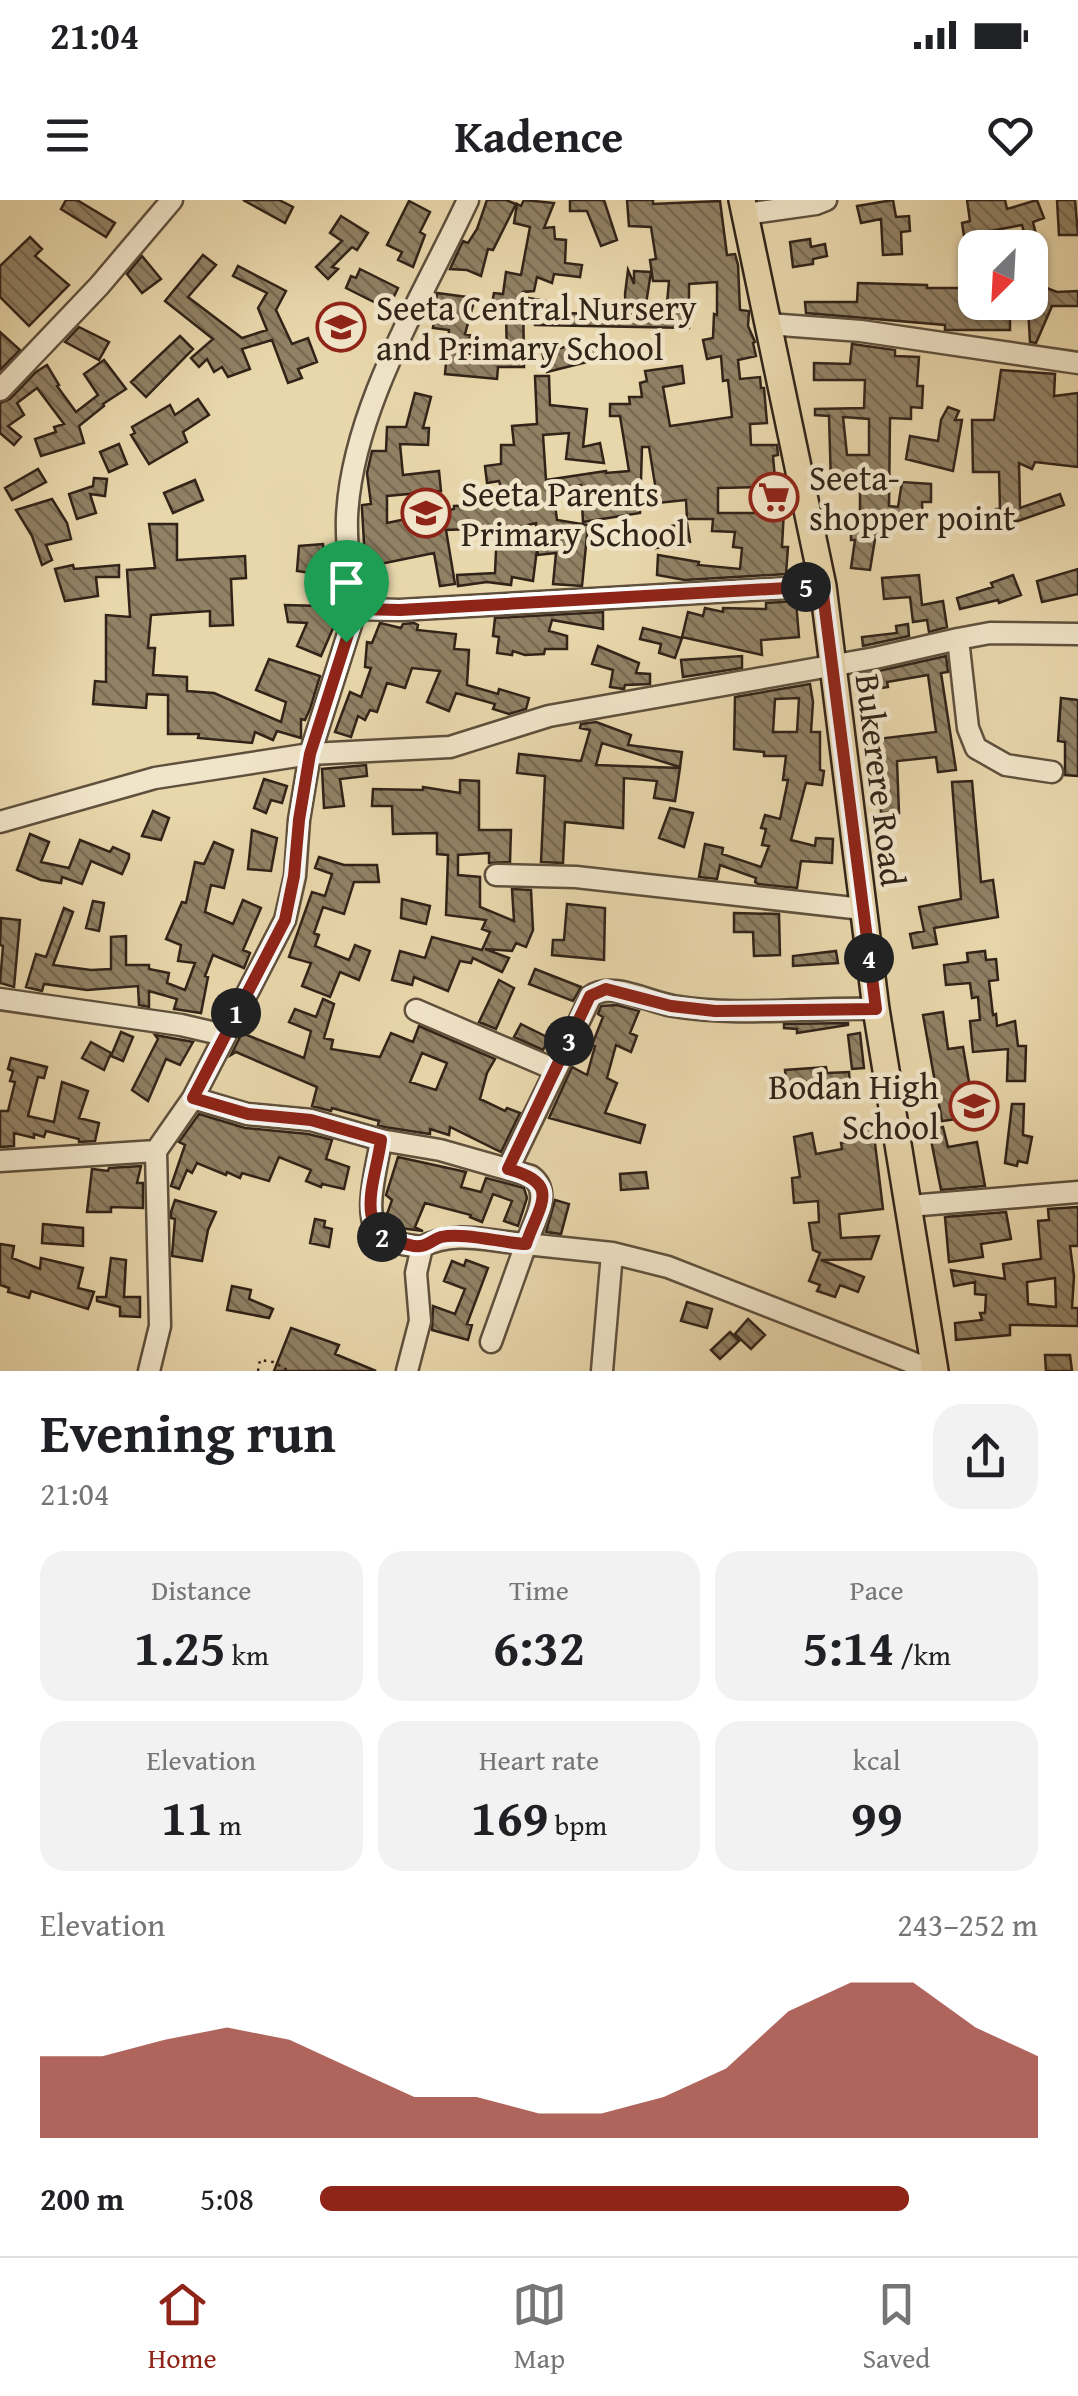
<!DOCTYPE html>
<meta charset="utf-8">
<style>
body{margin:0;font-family:"Gentium Book Plus",serif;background:#f2f2f2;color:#202124;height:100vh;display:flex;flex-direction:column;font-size:38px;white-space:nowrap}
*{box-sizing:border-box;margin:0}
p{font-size:32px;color:#757577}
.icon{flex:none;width:55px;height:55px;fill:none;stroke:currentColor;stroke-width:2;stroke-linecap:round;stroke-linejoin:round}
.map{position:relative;height:1171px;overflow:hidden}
.drawer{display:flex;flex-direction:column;background:#fff;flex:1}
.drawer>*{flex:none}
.needle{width:65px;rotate:204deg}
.controls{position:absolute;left:958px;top:30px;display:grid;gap:20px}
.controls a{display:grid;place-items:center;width:90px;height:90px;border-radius:20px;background:#fff;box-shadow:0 2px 8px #0004;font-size:50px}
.pin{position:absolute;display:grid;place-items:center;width:85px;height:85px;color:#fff;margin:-102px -42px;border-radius:50% 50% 50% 0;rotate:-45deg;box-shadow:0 0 10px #0007}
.pin .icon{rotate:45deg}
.km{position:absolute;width:50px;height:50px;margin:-25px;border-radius:50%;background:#222;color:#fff;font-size:28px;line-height:50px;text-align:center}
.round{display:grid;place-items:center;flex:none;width:105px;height:105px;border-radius:30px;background:#f2f2f2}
.overview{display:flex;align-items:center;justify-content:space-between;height:170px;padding:0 40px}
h1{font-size:55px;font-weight:600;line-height:75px}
.figures{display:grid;grid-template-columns:repeat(3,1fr);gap:15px;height:170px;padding:10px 40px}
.figures div{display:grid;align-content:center;border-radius:25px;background:#f2f2f2;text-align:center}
.figures b{font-size:50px;font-weight:600}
.figures small{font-size:28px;font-weight:400}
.figures p{font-size:28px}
.chart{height:280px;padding:20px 40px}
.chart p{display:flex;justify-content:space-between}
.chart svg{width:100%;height:180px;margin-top:10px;fill:#8f2418;opacity:.7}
ul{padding:0 40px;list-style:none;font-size:32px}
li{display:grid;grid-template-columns:160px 120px 1fr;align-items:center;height:75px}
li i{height:25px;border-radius:12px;background:#8f2418}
.status{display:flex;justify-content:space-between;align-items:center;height:70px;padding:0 50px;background:#fff;direction:ltr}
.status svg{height:28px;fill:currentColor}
header{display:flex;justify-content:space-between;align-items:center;height:130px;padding:0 40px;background:#fff;font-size:45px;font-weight:600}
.menu{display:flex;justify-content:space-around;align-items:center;height:140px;border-top:2px solid #e0e0e0;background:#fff;font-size:28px;color:#757577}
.menu a{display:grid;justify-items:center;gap:5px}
.menu .active{color:#8f2418}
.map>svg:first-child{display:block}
</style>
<div class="status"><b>21:04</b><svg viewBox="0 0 49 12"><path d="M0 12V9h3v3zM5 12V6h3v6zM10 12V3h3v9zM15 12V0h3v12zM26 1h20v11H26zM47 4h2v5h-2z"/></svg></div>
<header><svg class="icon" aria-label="menu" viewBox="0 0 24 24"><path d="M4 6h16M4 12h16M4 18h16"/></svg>Kadence<svg class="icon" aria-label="heart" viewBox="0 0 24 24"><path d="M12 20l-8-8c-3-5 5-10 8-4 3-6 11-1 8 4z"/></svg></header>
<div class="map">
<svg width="1078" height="1171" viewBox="0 0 1078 1171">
<defs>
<pattern id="building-back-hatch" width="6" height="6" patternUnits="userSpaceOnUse" patternTransform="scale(2.5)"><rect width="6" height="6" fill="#918165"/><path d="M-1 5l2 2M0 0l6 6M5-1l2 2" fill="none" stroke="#776952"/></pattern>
</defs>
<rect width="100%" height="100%" fill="#e9d7ac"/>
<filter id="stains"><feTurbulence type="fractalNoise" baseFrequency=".002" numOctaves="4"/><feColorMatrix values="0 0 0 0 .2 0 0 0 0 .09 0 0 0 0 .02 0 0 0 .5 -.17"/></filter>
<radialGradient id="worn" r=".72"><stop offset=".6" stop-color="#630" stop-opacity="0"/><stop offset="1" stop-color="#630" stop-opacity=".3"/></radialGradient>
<path fill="url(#building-back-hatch)" stroke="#312318" stroke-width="2.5" fill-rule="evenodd" d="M66 0H77L115 23 106 37 61 9Z
M243 0H279L293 7 285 23Z
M487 0H506L516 4 493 50 488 49 481 76 467 70 450 69 463 41 468 43 477 29Z
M524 0 554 3 544 28 554 27 555 39 566 40 565 63 582 65 580 77 554 74 552 83 537 77 534 91 523 92 524 167H498L497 179 445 174 449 130 433 128 437 93 475 98 465 134 470 135 468 153 507 156 506 115 490 113 494 93 503 94 506 72 521 75 530 27 514 23 517 4 521 6Z
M570 0H604L617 40 601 46 587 11H570Z
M627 0H653V4L720 1 727 55 735 54 738 65 740 110 749 111 748 126 755 142 753 143 756 156 738 160 740 179 760 177 761 188H764L767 223 750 224 751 245H777L778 255 773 256 776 290H785L782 347H788L786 374 685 380 657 375 658 355 699 362 698 365 740 369 742 348 733 347 735 332 712 331 713 319H687L686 300 658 303 649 247H642L640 313 583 322 581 285 553 289 557 320 588 325 582 386 553 384 556 353 538 355 537 349 533 381 512 377 511 385 487 382 458 386 457 375 495 373 497 328 446 330 455 384 440 386 434 353 380 364 381 393 367 394 362 309V305L371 304 367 273 372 251H386L387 227H406L415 193 431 197 423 228H429L428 245 400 244 403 275 439 271 441 291 387 296V323L454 309V306L506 304 499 281 487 283 485 266 501 264V245H514L512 226 537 224 535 176H549L550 205 587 209 583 247 600 243 604 263 566 259 569 233 543 235 546 280 606 271V273L629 271 620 216H610V204H630L629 197H642L640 183 647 181 645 171 682 166 684 183 663 187 670 226 732 217 728 180 723 181 721 156 707 159 703 140 713 138 714 114 717 115V82L689 84V128L535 125 529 98 552 102 550 113 626 114 625 94 628 70 634 84V71L651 72 646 104 667 103 669 81H653L650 60 656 59 651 27 629 26ZM762 287 760 313H718V288ZM536 323 537 346 516 348 515 328Z
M893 0 896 17 909 16 910 31 901 32 902 54 883 55 881 19 861 23 857 6Z
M967 0H1005L1007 9 1037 0 1044 18 1033 22 1043 63 1030 66V48H996L1025 36 1022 25 964 36 962 23 970 21Z
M1057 0H1075L1078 35H1059Z
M409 1 430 12 420 32 425 35 413 67 398 60 402 52 387 45Z
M341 16 368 33 357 50 352 47 332 67 338 69 328 79 316 67 342 41 330 33Z
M30 37 42 49 35 56 69 85 29 126 0 97V66Z
M810 39 811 47 825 44 827 56 813 59V64L793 67 790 42Z
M203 55 216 65 188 97 242 138 267 130 258 108 267 93 233 76 238 66 286 91 276 110 292 144 308 138 317 162 298 169 302 178 288 183 272 140 242 149 250 169 228 177 222 167 214 172 207 159 199 167 191 158 213 139 165 101Z
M142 56 161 79 142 93 127 74Z
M360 69 398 88 388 109 346 88 351 76 356 78Z
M858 83 927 85V88H975V102H1010V130H945V125L806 113 805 102H857Z
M1044 87 1057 92 1078 91V106H1052L1036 143 1030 142 1028 107 1036 111Z
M79 127 109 142 99 160 65 142Z
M0 132 20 150 0 170Z
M180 136 193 149 146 197 131 182Z
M579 144 581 151 598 148 599 159 547 172 542 152Z
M852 144 895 150V156L919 157 917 186H923L922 208 911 207V219L890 218 889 306 898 307 902 282 931 284V302H922L923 328H884V339H875L870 370 851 368 855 340H851V325H860V282L831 284 829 216 815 215V209L864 208 865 180H814V163L850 164ZM843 217 869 219V255H847Z
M104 160 126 189 103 204 104 206 79 226 84 243 41 256 35 239 56 232 54 227 64 224 37 188 17 203 24 215 8 226 21 237 14 245 0 233V203L10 199 36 172 47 165 59 185 57 186 76 212 98 195 84 174Z
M1001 170 1055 174 1054 196 1078 193V267L1035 262 1032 269 1019 263 1020 308 1060 294 1064 305 1018 321 996 322V309H1000L999 272H973L972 220H994Z
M198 199 209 215 183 232 187 242 149 264 131 235 135 233 132 227 170 205 175 215Z
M948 207 959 211 955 220H962L953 271 906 259 910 236 938 241 941 220Z
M119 244 127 264 109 272 100 252Z
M38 269 46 282 12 300 5 288Z
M94 278 107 279 105 296 90 294 96 313 77 319 69 294 93 286Z
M195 280 203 300 173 313 164 293Z
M52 299 67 323 71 339 46 345 52 360 42 365 32 336 16 310Z
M687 323 690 342 651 349 653 332 667 333 666 327Z
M149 324H177V360L245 356 246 378 231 379 233 425 210 426V411L151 415 148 448H155L153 475 187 477V491L214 493 281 522 286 502 256 490 269 459 320 476 310 509 305 520 301 519V538L277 531 273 540 255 532 252 543 198 538 199 534H168V495L147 494 146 508 93 504 95 481 106 482V415L130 417 127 370 155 368Z
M323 344 325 364 334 365 332 380H338L340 412 321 456 297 446 307 423 288 422 285 405 324 406 326 397 324 375 297 371 299 346Z
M73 365 74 369 119 365V377H96L98 396 65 401 55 369Z
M1078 369V394L1042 402 1037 381Z
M919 375 922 405 943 401 947 427 929 432 927 420 913 422 910 397 884 399 882 378Z
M1013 375 1021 395 999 403 998 400 960 409 957 398 993 387 991 383Z
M796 401 799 437 761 440 762 455 682 437 688 412 703 416 705 408 723 412V408L766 409V403Z
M603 412V429L552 420 549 431 567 436V449H545L544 454 525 455 513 451 512 455 497 453 499 437 493 436 495 418Z
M380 423 401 428 403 424 414 423 418 425 417 430 456 434 454 449 469 450 467 485 498 494 499 489 529 498 526 509 509 514 493 509 495 504 456 493 449 511 427 502 440 471 412 468 405 488 387 483 377 512 370 510 365 520 358 516 351 537 335 532 350 492 361 497 371 468 365 467 367 442 372 443Z
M908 424 909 436 863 446 862 437 897 433 896 426Z
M643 428 682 438 675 458 659 453 661 444 640 439Z
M598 446 639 463 636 473 650 474V484L625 485 624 489 610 487 613 470 592 464Z
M742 456V468L683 477 681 460Z
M946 456 948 472 941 473 956 570 938 572 936 557 897 561 899 613H881L877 539 936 532 928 475 887 482 888 487 868 490 865 474Z
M810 484 813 502 811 532H820V570L824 571 822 585 806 583 791 640 815 646 816 638 833 639 832 663 801 661 797 688 758 684 755 682 756 678 720 665 717 679 699 677 705 644 723 648 722 654 761 667 769 646 762 645 766 629 761 628 765 615 780 619 788 580H783L786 556H764V552L734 549 735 497ZM799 498 797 532H773L775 499Z
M1061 498 1078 500V576L1065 575V542L1058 541Z
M596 522 631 535 628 545 682 552 680 567 602 543 596 565 680 568 675 601 654 598 657 581 624 578 623 628 565 622 563 663 541 662 545 576 517 573 519 554 581 561 590 530 580 528 581 524Z
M366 565 367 576 340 579 344 606 324 608 322 569Z
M264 579 287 586 282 603 271 600 266 613 254 608Z
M460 580 479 581V630H511L510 662 489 663V653L458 655V675L480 677V707L514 721 512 689 531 690 533 730 526 747 516 743 512 751 485 749 509 758 502 772 473 758 471 763 460 761 448 791 414 777 412 785 392 780 400 751 425 758 432 737 482 750 490 732 482 729 486 720 446 715 448 655 437 654V633L393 634 392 606H372L373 589 423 590V587L460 593Z
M972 581 981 682 993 680 998 717 934 728 937 744 913 748 910 734 924 731 919 707 961 699 952 582Z
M670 608 693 613 684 647 659 638Z
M153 611 169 618 161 640 142 636Z
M252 630 277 638 271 671 248 669Z
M30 634 49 642 41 662 69 668 80 640 110 652 113 647 129 654V658L122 674 91 661 82 684 62 677 61 683 41 680 17 670Z
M214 642 233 650 224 688 211 685 205 712 233 724 243 700 261 708 243 750 250 753 244 768 213 755 205 776 208 777 201 813 174 809 177 799 149 791V807L139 805 138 786 87 790 44 784 42 791 26 787 36 754 46 757 64 708 73 712 53 765 91 770 111 769V737L126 736V765H149V769L169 773 167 783 185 790 195 763 178 761 181 745 166 739 182 702 186 703 195 662 204 664Z
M319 657 344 665H377L379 682H354L344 714 323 707 314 733 319 735 315 746 349 760 355 745 370 751 359 780 340 772 330 797 302 786 311 763 289 757 312 692 325 696 332 674 315 668Z
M402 699 430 706 426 724 401 718Z
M93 701 104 703 99 731 86 728Z
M567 704 605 708 604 760 552 755 553 740H564Z
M734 713 779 714 780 755 754 756 753 732H734Z
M1 718 20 720 14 787 0 783 3 746 0 745Z
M836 751 838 763 793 766V756Z
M985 751 986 760 996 759 998 780 989 781 993 815 996 814 997 826 1015 821 1018 846H1026L1025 881H1007L1008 849 973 852 970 821 980 820 978 797 972 798 970 783 946 785 944 765 968 762 967 753Z
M535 769 581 787 573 801 529 784Z
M499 780 514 788 496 829 479 822Z
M323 799 334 804 324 838 333 840 331 849 380 857 391 833 413 842 419 826 495 859 487 873 480 899 505 911 507 908 520 913 501 952 450 927 449 935 430 929V934L384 927 378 925 379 921 332 908 331 911 312 906 317 887 236 852 231 855 242 833 304 858 311 831 289 822 295 809 316 817ZM422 853 447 863 436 890 410 882Z
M617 805 639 811 630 833 637 836 631 852 616 845 607 878 617 883 605 913 645 925 640 943 549 918 572 867 587 875 595 846 592 845 603 817 598 814 601 806Z
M943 812 948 849 963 847 974 911 956 914 957 919 942 921 923 815Z
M848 823V825L797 833V829L784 828V824Z
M521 824 549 838 543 850 514 837Z
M121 832 133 837 123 861 111 856Z
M860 833 864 868 852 869 848 835Z
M155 835 193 842 180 865 166 859 148 901 132 890 158 839Z
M91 842 111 853 104 870 82 858Z
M11 858 47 867 44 878 38 877 28 916 54 922 62 882 88 891 79 918 99 923 95 941 79 942V939L46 931 44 937 34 934V938L14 933V946L0 947V911H8L15 882 10 881 13 871 8 869Z
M826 867 827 873 849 872 850 885 787 888 785 870Z
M1012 904H1024L1023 935 1032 937 1027 963 1018 961 1017 966 1005 963Z
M199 914 245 928 308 934 332 940 326 959 349 967 344 989 322 984 321 987 306 981 311 970 279 957 269 981 242 973 240 978 227 972 226 975 197 963 192 973 187 970 179 989 171 986 185 945 179 942Z
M873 927 883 1009 839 1014 841 1038 879 1036 871 1059 821 1060 864 1077 858 1092 840 1085 835 1097 817 1091 820 1085 809 1081 820 1053 813 1050 809 1023 819 1022 818 1001 794 1003 792 978 800 977 794 937 812 933 816 954 842 949 841 943 857 939 855 930Z
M943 927 948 947 977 942 985 986 941 990 929 930Z
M398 957 466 972 461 987 481 992 486 978 524 988 527 998 518 1026 504 1021 512 1001 493 994 482 1022 470 1017 471 1015 425 1003 415 1027 423 1031 393 1027 386 1017 392 1000 386 995Z
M141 966 137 983H143V1008L111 1007V1012H87L92 969 108 971 109 968Z
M646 972 648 988 621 990 620 974Z
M175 1000 216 1012 208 1030 202 1061 172 1056 175 1019 171 1018V1012Z
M555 1000 569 1004 561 1034 546 1032Z
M1078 1007V1046H1070L1074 1076 1072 1108H1078V1126L1010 1125V1135L956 1140 955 1123 982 1120 980 1113H985L986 1095 975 1094V1082L954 1086 951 1070 1005 1079 1003 1064 1041 1059 1038 1021 1049 1020 1048 1009ZM1055 1078 1056 1107 1028 1104 1027 1082Z
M1006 1012 1011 1039 981 1044 983 1057 949 1062 945 1017Z
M315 1019 325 1021 324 1027 332 1029 329 1047 310 1043Z
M43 1024 83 1028V1046L42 1043Z
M0 1044 14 1046 12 1058 40 1069 41 1058 83 1068 78 1088 94 1092 88 1109 31 1091 29 1098 8 1092 9 1088 0 1085Z
M111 1058 126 1060 124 1097H140V1117L120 1116V1107L97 1101V1097H106Z
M466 1060 488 1068 467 1124 472 1125 468 1140 432 1130 433 1106 455 1114 465 1089 444 1081 452 1061 464 1066Z
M232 1086 251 1090 249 1099 273 1109 269 1118 227 1110Z
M687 1102 712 1109 707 1128 681 1121Z
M748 1119 765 1135 751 1149 735 1134Z
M291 1128 339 1145 335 1154 376 1171H274Z
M730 1132 739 1141 720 1159 711 1150Z
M1045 1155H1070L1072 1171H1046Z"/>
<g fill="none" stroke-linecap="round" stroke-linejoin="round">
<g stroke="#5f503d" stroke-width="25">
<path id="minor" d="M746 14 816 4 826 0
M768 124 861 131 1078 163
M0 190 99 86 172 0
M356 409C351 379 346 348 347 317 352 208 423 97 468 0
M958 439 968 528 976 548 1006 565 1052 572
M0 622 155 578 310 554 450 547 549 516 875 458 958 439 990 433 1078 434
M496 675 576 677 862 709
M0 799 181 825 224 835
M416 810 556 870 591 796C611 781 649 802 673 806 740 817 808 807 876 809
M193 898 247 914 311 920 381 940 440 950 531 976C553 992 534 1022 526 1044 491 1042 454 1029 422 1047L416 1073 420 1121 407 1171
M381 940C378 964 360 1021 382 1036 392 1044 409 1045 422 1047
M0 961 156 951
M508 969 556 870
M909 1006 1078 992
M491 1142 526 1044 612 1053 668 1067 934 1171
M149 1171 160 1126 156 951 193 898 285 720 295 676 299 620 310 554 356 409 400 410 823 386
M602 1171 612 1053"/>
</g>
<g stroke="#312318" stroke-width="30">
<path id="major" d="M742 0 823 386 876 809 935 1171"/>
</g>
<path stroke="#312318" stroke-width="2.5" stroke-dasharray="2.5 5" stroke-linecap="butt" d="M258 1171 260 1160 273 1162 289 1171"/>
<use href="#minor" stroke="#f1e5c9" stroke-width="20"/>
<use href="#major" stroke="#e9d7ac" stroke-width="25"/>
</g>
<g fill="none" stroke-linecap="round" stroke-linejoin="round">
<g stroke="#fff" stroke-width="20">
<path id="route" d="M822 386 876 809 715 811 671 806 606 789 590 796 508 969C562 984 540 1003 526 1044 502 1043 463 1032 441 1037 434 1039 427 1046 420 1046 415 1047 410 1045 405 1044 350 1034 376 980 381 940L311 920 248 914 193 898 285 720 294 676 299 620 310 554 356 409 400 410Z"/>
</g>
<use href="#route" stroke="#8f2418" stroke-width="12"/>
</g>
<defs>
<g id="school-ring" transform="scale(2.5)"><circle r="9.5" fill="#f1e5c9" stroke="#8f2418" stroke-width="1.5"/><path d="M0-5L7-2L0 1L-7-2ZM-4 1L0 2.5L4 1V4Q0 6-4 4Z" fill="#8f2418"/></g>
<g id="supermarket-ring" transform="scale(2.5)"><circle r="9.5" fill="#f1e5c9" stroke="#8f2418" stroke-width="1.5"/><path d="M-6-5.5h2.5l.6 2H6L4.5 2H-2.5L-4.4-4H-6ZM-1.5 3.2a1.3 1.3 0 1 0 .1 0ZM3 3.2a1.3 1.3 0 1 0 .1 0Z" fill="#8f2418"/></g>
</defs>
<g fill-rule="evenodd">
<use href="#school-ring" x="341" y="127"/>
<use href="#supermarket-ring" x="774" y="297"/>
<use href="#school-ring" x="426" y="313"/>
<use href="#school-ring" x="974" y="906"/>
</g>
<g text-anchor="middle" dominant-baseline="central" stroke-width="9" stroke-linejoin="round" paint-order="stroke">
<g font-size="35" fill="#312318" stroke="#f1e5c9" text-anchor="start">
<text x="376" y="107">Seeta Central Nursery<tspan x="376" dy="40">and Primary School</tspan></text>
<text x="809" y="277">Seeta-<tspan x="809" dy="40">shopper point</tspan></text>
<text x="461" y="293">Seeta Parents<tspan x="461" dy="40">Primary School</tspan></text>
<text x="939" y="886" text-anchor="end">Bodan High<tspan x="939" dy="40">School</tspan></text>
</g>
<g font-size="35" fill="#312318" stroke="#f1e5c9">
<text transform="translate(881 580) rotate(83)">Bukerere Road</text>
</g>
</g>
<rect width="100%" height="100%" filter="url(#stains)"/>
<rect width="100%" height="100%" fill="url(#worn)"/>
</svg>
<div class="controls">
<a><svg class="needle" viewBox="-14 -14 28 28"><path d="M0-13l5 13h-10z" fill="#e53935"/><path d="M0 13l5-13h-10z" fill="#757577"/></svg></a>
</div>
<div class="pin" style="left:346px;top:442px;background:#1e9e55"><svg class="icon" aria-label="arrive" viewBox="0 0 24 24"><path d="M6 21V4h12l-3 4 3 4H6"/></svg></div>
<b class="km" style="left:236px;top:813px">1</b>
<b class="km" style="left:382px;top:1037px">2</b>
<b class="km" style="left:569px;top:841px">3</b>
<b class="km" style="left:869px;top:758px">4</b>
<b class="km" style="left:806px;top:387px">5</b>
</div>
<section class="drawer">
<div class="overview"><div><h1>Evening run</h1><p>21:04</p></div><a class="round"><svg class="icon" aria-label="share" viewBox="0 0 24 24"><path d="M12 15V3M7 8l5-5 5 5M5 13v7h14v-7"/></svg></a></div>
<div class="figures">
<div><p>Distance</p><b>1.25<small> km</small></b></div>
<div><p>Time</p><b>6:32</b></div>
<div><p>Pace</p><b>5:14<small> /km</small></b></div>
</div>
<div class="figures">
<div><p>Elevation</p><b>11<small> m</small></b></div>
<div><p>Heart rate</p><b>169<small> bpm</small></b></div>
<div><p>kcal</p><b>99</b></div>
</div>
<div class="chart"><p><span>Elevation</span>243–252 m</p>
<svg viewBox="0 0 160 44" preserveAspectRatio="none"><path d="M0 44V24L10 24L20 20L30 17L40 20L50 27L60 34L70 34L80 38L90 38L100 34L110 27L120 13L130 6L140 6L150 17L160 24V44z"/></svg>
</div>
<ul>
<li><b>200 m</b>5:08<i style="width:82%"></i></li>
</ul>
</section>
<nav class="menu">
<a class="active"><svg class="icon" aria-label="home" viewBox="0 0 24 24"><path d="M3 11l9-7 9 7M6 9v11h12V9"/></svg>Home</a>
<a><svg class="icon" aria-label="map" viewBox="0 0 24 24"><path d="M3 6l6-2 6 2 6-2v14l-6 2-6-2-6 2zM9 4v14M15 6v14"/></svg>Map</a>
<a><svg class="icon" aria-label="saved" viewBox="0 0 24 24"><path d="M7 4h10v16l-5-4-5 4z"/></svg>Saved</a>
</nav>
